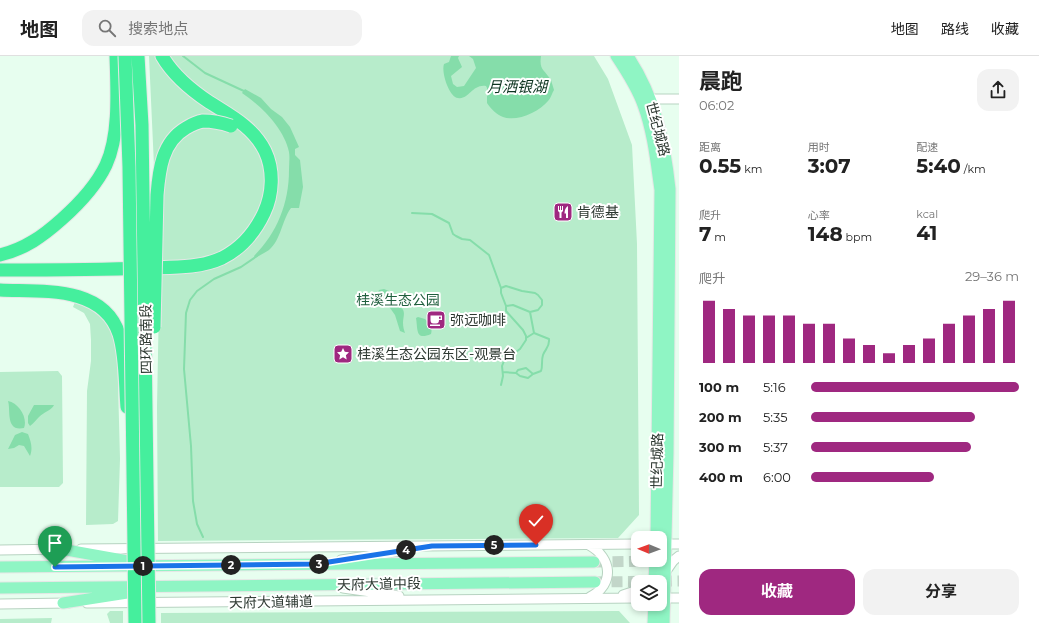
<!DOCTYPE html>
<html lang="zh">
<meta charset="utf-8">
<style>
body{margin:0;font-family:Montserrat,"Noto Sans SC",sans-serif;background:#f2f2f2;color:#222;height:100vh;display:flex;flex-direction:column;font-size:15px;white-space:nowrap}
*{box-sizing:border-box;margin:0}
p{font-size:13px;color:#767676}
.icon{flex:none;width:22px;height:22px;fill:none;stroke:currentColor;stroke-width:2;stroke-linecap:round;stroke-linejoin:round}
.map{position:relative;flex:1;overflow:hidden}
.drawer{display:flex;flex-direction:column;background:#fff;width:360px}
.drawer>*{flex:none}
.needle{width:26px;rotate:271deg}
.controls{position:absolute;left:631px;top:475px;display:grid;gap:8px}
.controls a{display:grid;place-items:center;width:36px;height:36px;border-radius:8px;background:#fff;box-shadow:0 2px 6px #0003;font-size:20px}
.pin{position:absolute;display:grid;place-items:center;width:34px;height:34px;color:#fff;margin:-41px -17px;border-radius:50% 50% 50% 0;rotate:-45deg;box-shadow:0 0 4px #0007}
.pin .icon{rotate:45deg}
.km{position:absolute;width:20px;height:20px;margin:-10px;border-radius:50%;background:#222;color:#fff;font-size:11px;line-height:20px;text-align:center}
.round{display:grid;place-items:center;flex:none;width:42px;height:42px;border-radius:12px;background:#f2f2f2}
.summary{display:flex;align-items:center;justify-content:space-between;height:68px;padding:0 20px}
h1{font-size:22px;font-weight:700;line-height:30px}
.figures{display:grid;grid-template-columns:repeat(3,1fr);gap:6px;height:68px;padding:4px 20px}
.figures div{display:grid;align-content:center}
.figures b{font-size:20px;font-weight:700}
.figures small{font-size:11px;font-weight:400}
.figures p{font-size:11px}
.chart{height:112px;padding:8px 20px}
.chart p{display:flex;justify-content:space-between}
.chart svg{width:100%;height:72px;margin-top:4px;stroke:#9f2880;stroke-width:6}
.action{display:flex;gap:8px;margin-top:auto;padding:8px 20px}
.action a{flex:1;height:46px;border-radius:12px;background:#9f2880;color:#fff;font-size:16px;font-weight:700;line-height:46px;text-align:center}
.action a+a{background:#f2f2f2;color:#222}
ul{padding:0 20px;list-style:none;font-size:13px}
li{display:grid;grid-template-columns:64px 48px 1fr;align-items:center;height:30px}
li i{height:10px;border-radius:5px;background:#9f2880}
header{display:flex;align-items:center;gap:24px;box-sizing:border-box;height:56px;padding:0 20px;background:#fff;border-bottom:1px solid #e0e0e0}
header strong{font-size:19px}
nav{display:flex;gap:22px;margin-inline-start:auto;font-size:14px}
.search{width:280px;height:36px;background:#f2f2f2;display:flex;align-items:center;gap:10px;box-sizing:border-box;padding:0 14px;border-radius:12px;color:#767676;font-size:15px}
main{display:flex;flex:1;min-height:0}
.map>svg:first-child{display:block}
</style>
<header>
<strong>地图</strong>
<div class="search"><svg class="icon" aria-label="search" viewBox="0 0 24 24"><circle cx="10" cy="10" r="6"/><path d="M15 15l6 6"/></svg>搜索地点</div>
<nav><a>地图</a><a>路线</a><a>收藏</a></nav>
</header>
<main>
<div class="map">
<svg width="679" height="567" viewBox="0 0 679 567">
<rect width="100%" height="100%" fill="#e7feef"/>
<path fill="#b7eccb" d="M149 0H594L608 23 632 89 637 188 639 459 618 482 158 485 157 351 161 139 154 110Z
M75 246 84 247 102 258 112 273 117 291 120 403 118 465 113 468 86 469 87 335 91 305V284L90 268 84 257 73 251Z
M58 315 62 320 63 427 59 431H0V316Z
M110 555H123V567H110L107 558Z
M619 555 630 567H161V557Z
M52 562 51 567H0V563Z"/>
<path fill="#85ddaa" d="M451 0H459L458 2 462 11 451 20 453 28 457 31 464 30 476 12 473 3 469 0H541C539 14 544 13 551 24 552 27 553 31 554 34 552 37 551 42 548 45 539 56 517 66 503 61 497 59 491 53 487 47V32L486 30C472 28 469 44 458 42 449 41 441 16 444 8L449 6Z
M245 33 261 42 271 53 282 61 290 71 299 91 295 93V99L300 104 303 131 299 152H291C282 164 281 184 269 194 265 197 260 199 255 202L254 200C277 177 289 147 289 114 289 108 290 102 289 96 284 72 261 50 242 37Z
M384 233 394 237V242C390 246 385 246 380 243L378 236 379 234Z
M395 250C408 252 403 259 403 267 403 271 404 274 405 277L400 275 395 259 390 252 389 251Z
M418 261 425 263C429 267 433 271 431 278 415 285 418 273 416 262Z
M8 345C19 347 28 362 24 372 5 376 11 354 8 345Z
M34 349H54C52 354 44 356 39 361 36 364 34 367 30 370L28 367V360Z
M22 376 28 378C31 386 33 392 30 400L24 390 19 389 14 392 8 393 15 379Z"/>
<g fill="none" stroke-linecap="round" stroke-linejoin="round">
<path stroke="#85ddaa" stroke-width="2" d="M183 0 205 17 246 36
M412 157 432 158 449 167 453 178 456 180 462 183 470 184 489 199 501 232V237L506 250V255L523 274 526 280V284L520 293 504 305 502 310 503 320 501 329
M501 232 506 230 522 235 535 237 538 239 542 244V249L538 254 530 256
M506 250 513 249 530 256 534 277
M526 282 534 277 549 283C550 291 545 293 543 299 541 305 543 310 541 315L533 318
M503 316 516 317 520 320 528 322 533 318 526 312 518 314 516 317
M203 481 197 468 193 445 191 390 184 313 186 257 190 244 197 235 214 223 241 211 257 200"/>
<path stroke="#c2d6c9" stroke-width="11" stroke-dasharray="11 5.5" stroke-linecap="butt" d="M596 506 664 505
M595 526 679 525"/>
<g stroke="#b7d3c1" stroke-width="11">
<path id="minor" d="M645 47 651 43H679
M660 488H679
M589 489C612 502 615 528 590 541
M81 493 638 488
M0 494 67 493
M341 504 401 495
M664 518 673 505 679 500
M343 532 399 540
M623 539 638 534
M660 542H679
M87 547 638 542
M0 548 69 547"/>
</g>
<g stroke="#e6e7e6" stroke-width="13">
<path id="major" d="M616 0C626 15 637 32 643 49 653 76 656 106 660 134L656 482
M628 0C655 40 665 86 670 133L668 396 664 567
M61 493 128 505
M0 511 594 506
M654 526 655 504
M0 532 595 526
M63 547 140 535
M653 567 654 548"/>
</g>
<g stroke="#e6e7e6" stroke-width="15">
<path id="highway" d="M0 199C25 193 43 180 62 163 80 147 96 130 106 109 120 79 117 33 116 0
M0 214C48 214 97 214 145 212 170 211 198 213 222 202 242 192 255 176 264 157 273 138 274 114 265 95 253 71 231 60 209 46 191 34 173 19 162 0
M0 234C42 236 103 229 119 278 126 300 125 328 127 351"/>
</g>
<use href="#minor" stroke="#fff" stroke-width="9"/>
<use href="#major" stroke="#8ff5c4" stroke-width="11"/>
<use href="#highway" stroke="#45ef9d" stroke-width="13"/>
<g stroke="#e6e7e6" stroke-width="15" stroke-linecap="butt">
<path id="highway-bridge" d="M125 0 129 111 135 567
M138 0 142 69 149 567
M154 271 157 139C159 114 162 86 186 72 191 69 197 66 203 65 213 65 222 67 231 70"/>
</g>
<use href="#highway-bridge" stroke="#45ef9d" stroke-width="13"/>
</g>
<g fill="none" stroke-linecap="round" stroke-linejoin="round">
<g stroke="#fff" stroke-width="8">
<path id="route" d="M55 511 316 508 432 490 536 489"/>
</g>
<use href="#route" stroke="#1a73e8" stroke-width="5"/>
</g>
<defs>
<g id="restaurant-square" transform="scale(1)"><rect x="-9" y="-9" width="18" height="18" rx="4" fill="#9f2880" stroke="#fff"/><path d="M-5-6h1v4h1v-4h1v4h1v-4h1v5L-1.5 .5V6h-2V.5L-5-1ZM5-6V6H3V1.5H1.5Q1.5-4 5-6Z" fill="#fff"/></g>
<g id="cafe-square" transform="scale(1)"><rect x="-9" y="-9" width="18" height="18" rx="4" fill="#9f2880" stroke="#fff"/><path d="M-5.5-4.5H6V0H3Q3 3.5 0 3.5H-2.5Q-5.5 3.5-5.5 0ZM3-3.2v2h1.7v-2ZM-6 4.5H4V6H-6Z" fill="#fff"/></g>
<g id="sight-square" transform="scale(1)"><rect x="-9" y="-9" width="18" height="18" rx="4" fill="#9f2880" stroke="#fff"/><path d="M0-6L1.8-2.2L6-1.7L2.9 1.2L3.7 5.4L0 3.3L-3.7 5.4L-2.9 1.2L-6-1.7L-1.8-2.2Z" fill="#fff"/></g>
</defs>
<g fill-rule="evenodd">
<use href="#restaurant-square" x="563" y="156"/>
<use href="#cafe-square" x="436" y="264"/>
<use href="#sight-square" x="343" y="298"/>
</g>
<g text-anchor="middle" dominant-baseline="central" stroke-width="4" stroke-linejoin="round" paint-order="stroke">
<g font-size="14" fill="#2d3831" stroke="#fff">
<text transform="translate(658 73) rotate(75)">世纪城路</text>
<text transform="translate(146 283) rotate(-91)">四环路南段</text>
<text transform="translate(657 405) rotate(-89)">世纪城路</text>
<text transform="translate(379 528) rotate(-1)">天府大道中段</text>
<text transform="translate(271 546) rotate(-1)">天府大道辅道</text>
</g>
<g font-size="14" fill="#2d3831" stroke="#fff" text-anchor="start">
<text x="577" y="156">肯德基</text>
<text x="450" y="264">弥远咖啡</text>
<text x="357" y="298">桂溪生态公园东区-观景台</text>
</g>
<g font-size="14" fill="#205f3e" stroke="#fff">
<text x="398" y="244">桂溪生态公园</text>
</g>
<g font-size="15" font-style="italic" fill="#0d3420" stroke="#fff">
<text x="517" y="30">月洒银湖</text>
</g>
</g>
</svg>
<div class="controls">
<a><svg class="needle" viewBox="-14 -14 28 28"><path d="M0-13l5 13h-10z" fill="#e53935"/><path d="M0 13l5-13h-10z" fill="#767676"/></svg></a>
<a><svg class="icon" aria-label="layers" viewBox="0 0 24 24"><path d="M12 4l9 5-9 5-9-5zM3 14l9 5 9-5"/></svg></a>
</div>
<div class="pin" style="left:55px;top:511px;background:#1e9e55"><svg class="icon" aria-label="arrive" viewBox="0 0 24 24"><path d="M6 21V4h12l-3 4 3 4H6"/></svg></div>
<div class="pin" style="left:536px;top:489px;background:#d93025"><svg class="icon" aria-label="check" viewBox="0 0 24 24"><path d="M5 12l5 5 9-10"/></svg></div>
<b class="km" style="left:143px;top:510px">1</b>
<b class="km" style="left:231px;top:509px">2</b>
<b class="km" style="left:319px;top:508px">3</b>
<b class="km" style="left:406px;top:494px">4</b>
<b class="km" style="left:494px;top:489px">5</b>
</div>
<section class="drawer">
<div class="summary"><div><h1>晨跑</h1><p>06:02</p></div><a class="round"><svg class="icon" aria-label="share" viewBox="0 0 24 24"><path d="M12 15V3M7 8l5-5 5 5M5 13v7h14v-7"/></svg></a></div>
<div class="figures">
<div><p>距离</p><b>0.55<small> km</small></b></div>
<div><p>用时</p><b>3:07</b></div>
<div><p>配速</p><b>5:40<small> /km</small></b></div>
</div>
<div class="figures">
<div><p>爬升</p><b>7<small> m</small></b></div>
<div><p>心率</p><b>148<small> bpm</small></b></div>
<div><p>kcal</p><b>41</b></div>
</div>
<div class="chart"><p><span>爬升</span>29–36 m</p>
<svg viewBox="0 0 160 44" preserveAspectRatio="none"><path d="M5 44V6M15 44V11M25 44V15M35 44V15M45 44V15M55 44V20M65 44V20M75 44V29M85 44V33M95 44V38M105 44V33M115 44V29M125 44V20M135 44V15M145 44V11M155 44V6"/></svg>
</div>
<ul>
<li><b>100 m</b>5:16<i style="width:100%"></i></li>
<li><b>200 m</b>5:35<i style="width:79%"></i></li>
<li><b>300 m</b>5:37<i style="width:77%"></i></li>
<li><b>400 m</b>6:00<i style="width:59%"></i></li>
</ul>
<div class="action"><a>收藏</a><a>分享</a></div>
</section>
</main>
